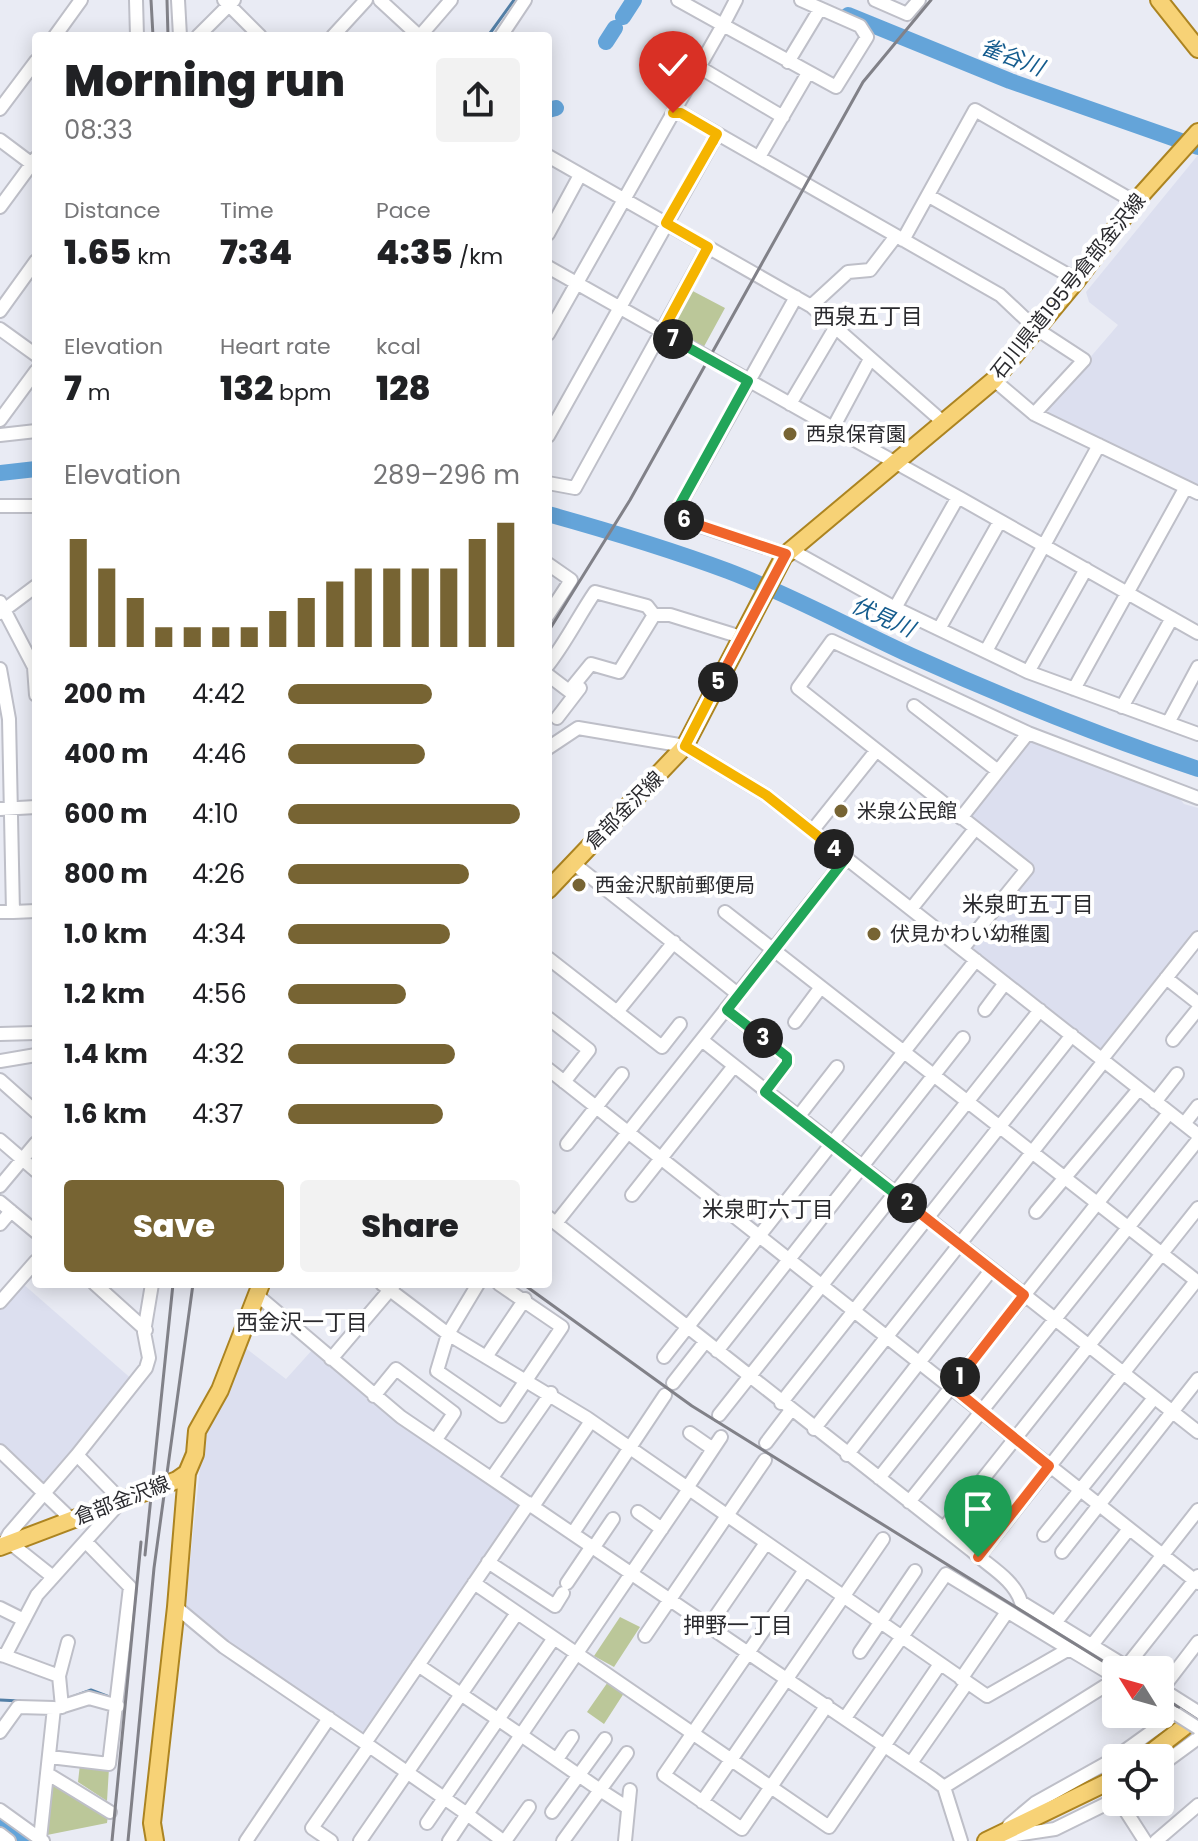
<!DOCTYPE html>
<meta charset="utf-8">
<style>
body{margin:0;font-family:Poppins,"Noto Sans JP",sans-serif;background:#f2f2f2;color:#202124;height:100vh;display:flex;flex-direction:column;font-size:30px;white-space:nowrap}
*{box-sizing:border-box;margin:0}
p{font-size:26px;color:#757577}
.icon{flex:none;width:44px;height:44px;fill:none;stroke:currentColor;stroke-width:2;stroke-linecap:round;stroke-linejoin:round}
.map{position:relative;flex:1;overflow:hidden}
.details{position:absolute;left:32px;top:32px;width:520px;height:1256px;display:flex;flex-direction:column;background:#fff;border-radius:8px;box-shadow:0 4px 20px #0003}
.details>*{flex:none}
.needle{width:52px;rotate:307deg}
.tools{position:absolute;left:1102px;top:1656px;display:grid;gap:16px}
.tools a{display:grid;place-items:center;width:72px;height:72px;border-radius:8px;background:#fff;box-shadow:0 4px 20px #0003;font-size:40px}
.pin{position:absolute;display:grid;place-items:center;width:68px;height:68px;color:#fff;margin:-82px -34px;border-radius:50% 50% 50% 0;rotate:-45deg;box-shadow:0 0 8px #0007}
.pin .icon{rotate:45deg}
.km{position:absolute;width:40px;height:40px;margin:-20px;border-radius:50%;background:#222;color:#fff;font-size:22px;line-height:40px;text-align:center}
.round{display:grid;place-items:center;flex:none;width:84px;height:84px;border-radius:8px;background:#f2f2f2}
.head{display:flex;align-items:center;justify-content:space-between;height:136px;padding:0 32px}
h1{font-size:44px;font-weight:800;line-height:60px}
.stats{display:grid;grid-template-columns:repeat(3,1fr);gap:12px;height:136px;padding:8px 32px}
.stats div{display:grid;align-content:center}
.stats b{font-size:34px;font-weight:800}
.stats small{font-size:22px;font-weight:400}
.stats p{font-size:22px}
.chart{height:224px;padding:16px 32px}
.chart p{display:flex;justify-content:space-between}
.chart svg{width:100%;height:144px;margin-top:8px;stroke:#776433;stroke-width:6}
.button{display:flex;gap:16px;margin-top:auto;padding:16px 32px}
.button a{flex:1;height:92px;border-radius:8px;background:#776433;color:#fff;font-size:32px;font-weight:800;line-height:92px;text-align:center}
.button a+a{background:#f2f2f2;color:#202124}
ul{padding:0 32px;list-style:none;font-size:26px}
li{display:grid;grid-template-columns:128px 96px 1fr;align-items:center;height:60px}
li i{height:20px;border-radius:10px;background:#776433}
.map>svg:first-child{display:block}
</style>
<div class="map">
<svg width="1198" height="1841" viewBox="0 0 1198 1841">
<rect width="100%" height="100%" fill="#e9ebf4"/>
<path fill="#dcdfef" d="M1198 155V485L1063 423 1045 410 1118 325 1089 302 1086 292Z
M1032 738 1175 793 1184 804 1198 808V931L1101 1049 973 950 972 945 1033 866 969 816Z
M22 1283 134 1381 44 1488 0 1444V1307Z
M243 1346 286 1379 313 1349 402 1426H411L525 1504 364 1733 233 1646 185 1607 204 1431Z"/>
<path fill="#bbc799" d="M687 288 725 308 701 352 663 332Z
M620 1617 640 1627 614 1667 594 1656Z
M610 1679 626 1690 604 1724 587 1712Z
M80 1764 109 1768 107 1801 78 1782Z
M53 1780 108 1815 107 1823 47 1835Z"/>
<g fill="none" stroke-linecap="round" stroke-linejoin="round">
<path stroke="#537fa6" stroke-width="3" d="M488 36 514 0
M67 1699 91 1690 112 1698
M0 1700 20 1701"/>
<path stroke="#64a4d9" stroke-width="16" d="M848 15 1010 81 1198 147
M623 17 634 0
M606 42 615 28
M548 110 556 108
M0 473 36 469
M548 514C609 531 669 549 728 571 791 595 849 627 910 655 1003 697 1100 736 1198 769
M0 1821 28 1841"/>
<g stroke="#bebfc8" stroke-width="16">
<path id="minor" d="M136 0 137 36
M178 0 180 36
M224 0 260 36
M380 0 419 36
M678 0 723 25 673 113H681L1000 295 1035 328 1084 360 1034 414
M736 0 723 25 836 87 867 37 860 26 801 0
M875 0 907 14 919 0
M55 36 81 0
M198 36 234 0
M333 36 366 0
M420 36 451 0
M501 36 525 0
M788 62 820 9
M699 67 783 117
M0 109 36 61
M0 140 36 167
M548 156 811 306 943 422
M759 157 808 73
M929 196 1077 280
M0 207 36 158
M548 234 580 175
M903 240 975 110 1135 202
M548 267 833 428
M811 306 848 272 870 270 896 236
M0 311 36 261
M0 329 36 355
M548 334 673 113
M994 380 1034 414 1198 493
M790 404 835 328
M0 420 36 371
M0 435 36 431
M548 436 717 134
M548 483 575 488 708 247
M958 497 1198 633
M0 506H36
M791 550 895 608 958 497 833 428 870 359
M786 554 673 517 796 297
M548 564 571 580 548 615
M0 602 34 667 36 695
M895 608 1028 672 1198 734
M0 613 36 586
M939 629 1000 521
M986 651 1099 445
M548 665C566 642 578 617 595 592L647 606 654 615H670L741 637
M0 669 9 719 13 912H0
M1028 672 1086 569
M548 675 569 691 591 664 619 672 654 615
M1074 689 1186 487
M914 706 998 771
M1122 707 1172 618
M557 718 580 688
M1168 723 1198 667
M548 748 578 728 685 746 766 795 1198 1135
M0 809 36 807
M961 818 1028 733 1198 798
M812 831 876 751
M573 863 739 995
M911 909 975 829
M13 912 36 911
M725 912 1198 1282
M963 948 1027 869 798 688 832 641 1028 733
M548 958 662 1047 680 1024
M1166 978 1198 1003
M727 1010 787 1057V1063L765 1092
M985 1010 1005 983
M617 1012 674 942
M548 1018 589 1050 564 1082
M795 1022 821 987
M0 1034 36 1033
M1173 1040 1198 1009
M703 1041 1198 1432
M1102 1059 1198 938
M0 1061 36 1055
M548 1069 1198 1583
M0 1080 36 1112
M1155 1102 1177 1074
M798 1117 837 1067
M1184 1124 1198 1106
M0 1140 36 1171
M567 1144 622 1074
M0 1186 36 1143
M632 1195 734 1066
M0 1202 36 1232
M1036 1212 1139 1089
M548 1217 971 1550C988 1566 1014 1579 1021 1602L1132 1670
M556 1223 846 858
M0 1224 11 1211
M95 1284 146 1330
M382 1284 448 1334 587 1418 987 1696 1069 1649 1116 1677
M478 1284 448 1334 437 1371 502 1416 562 1327 499 1284
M257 1295 401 1417 932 1778 944 1787 961 1841
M0 1302 36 1261
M717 1351 963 1038
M486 1357 525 1299
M664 1357 976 960
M331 1359 394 1285
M673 1383 705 1342
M374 1396 396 1369 454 1413 437 1438
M781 1403 1072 1035
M719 1415 1040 1010
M814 1429 1104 1061
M690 1433 713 1449
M766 1443 791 1410
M0 1451 72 1520
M847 1455 992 1269
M493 1476 551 1393
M879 1478 1169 1113
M687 1488 721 1437
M909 1502 1198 1140
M534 1505 591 1421
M638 1512 662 1529
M944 1528 1198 1208
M573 1533 665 1395
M1044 1535 1154 1398
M9 1542 53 1577
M3 1545 9 1534 77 1455
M594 1547 613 1519
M1062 1552 1198 1379
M978 1557 1196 1281
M488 1562 555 1606 563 1593
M805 1570 664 1775 742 1829 827 1705
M474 1583 829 1827 940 1664
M567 1583 592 1546
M176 1607 224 1647 365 1743
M0 1608 24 1620
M1055 1623 1129 1529
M709 1626 766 1543
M645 1636 765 1460
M1092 1645 1198 1510
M860 1652 915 1571
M0 1655 5 1656 37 1595 117 1506 120 1499 77 1455 146 1368 149 1358 144 1332 152 1284
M5 1656 59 1676 62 1707
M418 1665 521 1735 467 1814 503 1841
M1126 1667 1198 1576
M59 1676 68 1642
M961 1679 1007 1612
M1160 1688 1198 1712
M1162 1689 1198 1642
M57 1708 89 1698 118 1706
M845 1718 946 1574 1069 1649
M0 1732 18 1707 54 1708 40 1839
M627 1753 600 1790 521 1735 689 1489
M50 1757 109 1764 130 1587 87 1543
M557 1759 572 1737
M911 1763 967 1683
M1160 1766 1198 1738
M48 1774 110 1812
M944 1787 1116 1679
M702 1802 883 1539
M1120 1802 1145 1841
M0 1810 43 1841
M552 1812 605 1739
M427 1823 554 1638
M1009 1825 1035 1803 1112 1760 1176 1714 1160 1704
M0 1834 9 1841
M1002 1837 1055 1829 1116 1799
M246 1841 329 1718
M331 1841 312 1828 369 1746
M360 1841 517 1613
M449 1841 467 1814 365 1743 529 1503
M505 1841 529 1807
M563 1841 600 1790 628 1808
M625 1841 630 1790
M1156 1841 1198 1805"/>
</g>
<g stroke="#ac8421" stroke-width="20">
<path id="major" d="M1159 0 1198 49
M548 890 685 746 784 556 994 380 1077 280 1135 202 1198 132
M0 1547 177 1480 187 1473 195 1454 197 1431 220 1390 261 1284
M1144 1758 1184 1727
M155 1841 152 1823 176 1607 187 1473
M986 1841 1116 1778"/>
</g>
<use href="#minor" stroke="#fff" stroke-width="12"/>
<use href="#major" stroke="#f7d276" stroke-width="16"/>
<path stroke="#818188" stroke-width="3" d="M151 0 153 36
M167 0 168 36
M548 632 630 500 863 82 931 0
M523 1284 692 1406 1117 1670
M145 1555 173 1284
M1160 1695 1198 1720
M112 1841 141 1542
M128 1841 154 1568 193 1284"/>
<g stroke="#bebfc8" stroke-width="16" stroke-linecap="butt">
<path id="minor-bridge" d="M1176 1714 1198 1728"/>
</g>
<use href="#minor-bridge" stroke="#fff" stroke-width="12"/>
</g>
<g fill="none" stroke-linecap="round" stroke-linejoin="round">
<g stroke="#fff" stroke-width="16">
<path id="split-1" d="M960 1377 952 1387 1049 1466 978 1557"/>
</g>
<g stroke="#fff" stroke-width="16">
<path id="split-2" d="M907 1203 1024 1295 960 1377"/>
</g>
<g stroke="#fff" stroke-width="16">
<path id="split-3" d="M763 1038 787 1057V1063L765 1092 907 1203"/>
</g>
<g stroke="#fff" stroke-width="16">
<path id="split-4" d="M763 1038 727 1010 846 858 834 849"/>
</g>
<g stroke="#fff" stroke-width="16">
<path id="split-5" d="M718 682 685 746 766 795 834 849"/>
</g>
<g stroke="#fff" stroke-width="16">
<path id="split-6" d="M684 520 786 554 718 682"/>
</g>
<g stroke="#fff" stroke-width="16">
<path id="split-7" d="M673 339 748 381 673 517 684 520"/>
</g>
<g stroke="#fff" stroke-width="16">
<path id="split-8" d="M673 339 662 332 708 247 666 223 713 141"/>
</g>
<g stroke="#fff" stroke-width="16">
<path id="split-9" d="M673 113H681L717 134 713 141"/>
</g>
<use href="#split-1" stroke="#f0652b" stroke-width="10"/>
<use href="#split-2" stroke="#f0652b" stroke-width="10"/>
<use href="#split-3" stroke="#22a559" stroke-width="10"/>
<use href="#split-4" stroke="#22a559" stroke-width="10"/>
<use href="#split-5" stroke="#f5b400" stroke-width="10"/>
<use href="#split-6" stroke="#f0652b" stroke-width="10"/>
<use href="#split-7" stroke="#22a559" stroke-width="10"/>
<use href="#split-8" stroke="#f5b400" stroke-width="10"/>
<use href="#split-9" stroke="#f5b400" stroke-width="10"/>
</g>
<g fill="#776433" stroke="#fff" stroke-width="3">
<circle cx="790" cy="434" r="8"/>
<circle cx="841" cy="811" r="8"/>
<circle cx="579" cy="885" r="8"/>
<circle cx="874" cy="934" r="8"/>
</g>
<g text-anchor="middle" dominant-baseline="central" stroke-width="8" stroke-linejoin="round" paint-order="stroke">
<g font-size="20" fill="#2a2a2e" stroke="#fff">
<text transform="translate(1068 286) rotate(-51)">石川県道195号倉部金沢線</text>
<text transform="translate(624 810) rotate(-45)">倉部金沢線</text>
<text transform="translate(122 1500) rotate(-21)">倉部金沢線</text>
</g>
<g font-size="20" fill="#2a2a2e" stroke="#fff" text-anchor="start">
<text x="806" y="434">西泉保育園</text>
<text x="857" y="811">米泉公民館</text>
<text x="595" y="885">西金沢駅前郵便局</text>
<text x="890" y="934">伏見かわい幼稚園</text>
</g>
<g font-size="22" font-style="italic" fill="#145c8e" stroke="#fff">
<text transform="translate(1012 57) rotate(21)">雀谷川</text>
<text transform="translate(883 617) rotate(24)">伏見川</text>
</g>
<g font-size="22" fill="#2a2a2e" stroke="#fff">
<text x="868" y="316">西泉五丁目</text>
<text x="1028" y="904">米泉町五丁目</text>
<text x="768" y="1209">米泉町六丁目</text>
<text x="302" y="1322">西金沢一丁目</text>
<text x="738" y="1625">押野一丁目</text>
</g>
</g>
</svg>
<div class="tools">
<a><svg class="needle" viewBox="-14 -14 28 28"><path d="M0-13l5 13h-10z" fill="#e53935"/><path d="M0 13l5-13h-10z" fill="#757577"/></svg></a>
<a><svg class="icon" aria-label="locate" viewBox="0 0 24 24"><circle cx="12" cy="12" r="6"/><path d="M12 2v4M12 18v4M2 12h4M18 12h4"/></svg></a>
</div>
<div class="pin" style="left:978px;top:1557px;background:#1e9e55"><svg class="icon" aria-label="arrive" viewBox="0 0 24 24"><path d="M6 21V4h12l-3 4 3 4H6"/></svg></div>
<div class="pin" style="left:673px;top:113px;background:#d93025"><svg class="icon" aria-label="check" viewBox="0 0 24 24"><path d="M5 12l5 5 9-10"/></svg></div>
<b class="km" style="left:960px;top:1377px">1</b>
<b class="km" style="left:907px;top:1203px">2</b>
<b class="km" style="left:763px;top:1038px">3</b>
<b class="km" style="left:834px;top:849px">4</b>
<b class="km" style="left:718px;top:682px">5</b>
<b class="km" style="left:684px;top:520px">6</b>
<b class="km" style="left:673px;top:339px">7</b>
<section class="details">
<div class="head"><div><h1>Morning run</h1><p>08:33</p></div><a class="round"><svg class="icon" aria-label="share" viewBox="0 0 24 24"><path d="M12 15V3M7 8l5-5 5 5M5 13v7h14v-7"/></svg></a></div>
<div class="stats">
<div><p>Distance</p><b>1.65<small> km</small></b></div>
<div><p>Time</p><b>7:34</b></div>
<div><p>Pace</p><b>4:35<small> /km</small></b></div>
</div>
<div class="stats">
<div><p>Elevation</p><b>7<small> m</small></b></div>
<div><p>Heart rate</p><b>132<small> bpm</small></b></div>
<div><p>kcal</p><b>128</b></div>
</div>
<div class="chart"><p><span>Elevation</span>289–296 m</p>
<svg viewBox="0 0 160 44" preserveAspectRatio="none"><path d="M5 44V11M15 44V20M25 44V29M35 44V38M45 44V38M55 44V38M65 44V38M75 44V33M85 44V29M95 44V24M105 44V20M115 44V20M125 44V20M135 44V20M145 44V11M155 44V6"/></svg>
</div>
<ul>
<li><b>200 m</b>4:42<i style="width:62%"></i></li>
<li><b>400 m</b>4:46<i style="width:59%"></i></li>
<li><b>600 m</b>4:10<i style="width:100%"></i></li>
<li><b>800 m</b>4:26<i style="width:78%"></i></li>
<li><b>1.0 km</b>4:34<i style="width:70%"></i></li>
<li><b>1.2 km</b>4:56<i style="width:51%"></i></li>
<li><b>1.4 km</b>4:32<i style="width:72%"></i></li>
<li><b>1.6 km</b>4:37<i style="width:67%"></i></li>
</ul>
<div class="button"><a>Save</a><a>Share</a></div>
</section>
</div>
